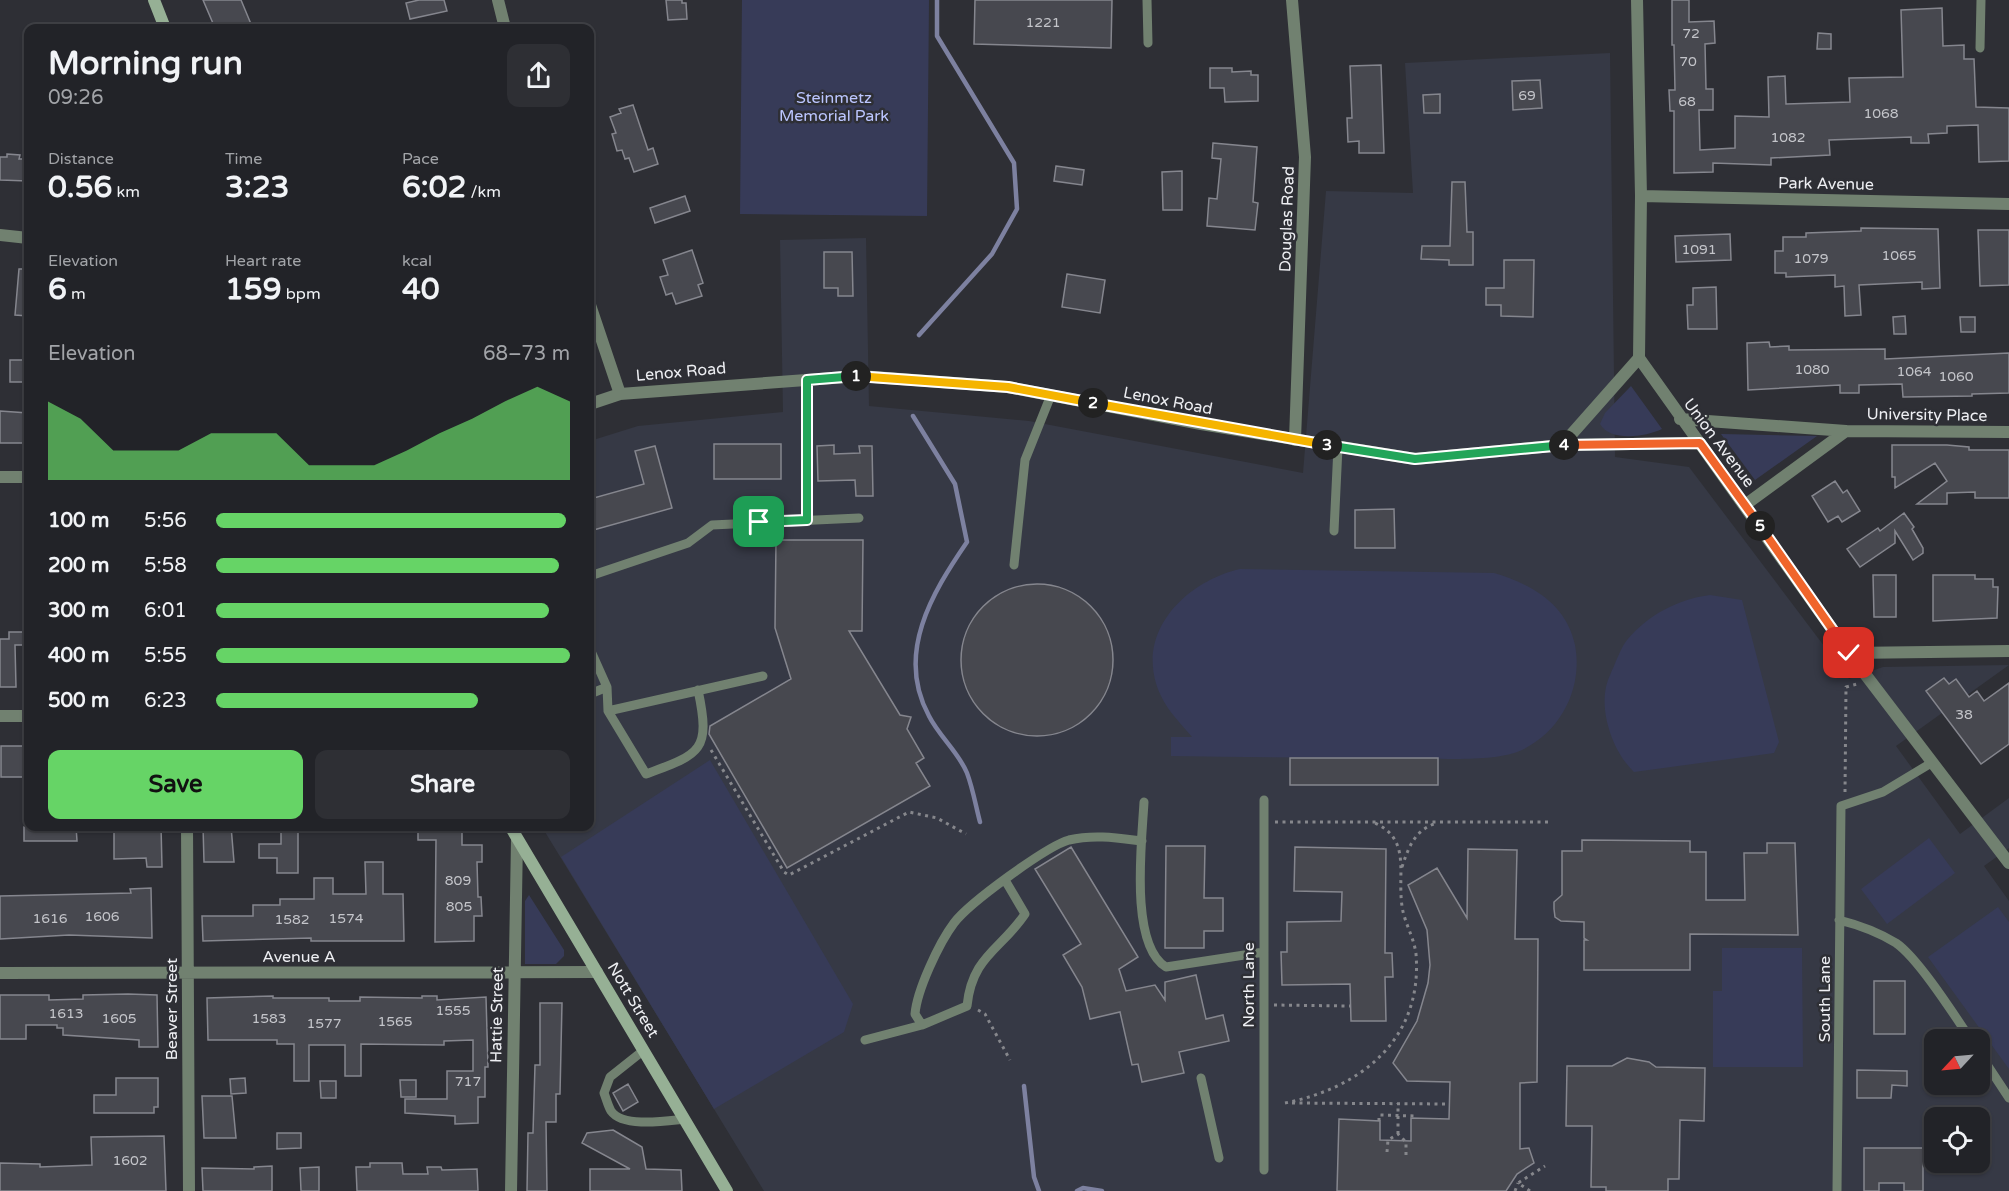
<!DOCTYPE html>
<meta charset="utf-8">
<style>
body{margin:0;font-family:"Varela Round",sans-serif;background:#2e2f34;color:#f1f3f6;height:100vh;display:flex;flex-direction:column;font-size:22px;white-space:nowrap}
*{box-sizing:border-box;margin:0}
p{font-size:20px;color:#a2a4a8}
.icon{flex:none;width:33px;height:33px;fill:none;stroke:currentColor;stroke-width:2;stroke-linecap:round;stroke-linejoin:round}
.map{position:relative;flex:1;overflow:hidden}
.details{position:absolute;left:24px;top:24px;width:570px;height:807px;display:flex;flex-direction:column;background:#222328;border-radius:12px;box-shadow:0 2px 4px #0004,0 0 0 2px #3f4045}
.details>*{flex:none}
.needle{width:39px;rotate:244deg}
.controls{position:absolute;left:1924px;top:1029px;display:grid;gap:12px}
.controls a{display:grid;place-items:center;width:66px;height:66px;border-radius:12px;background:#222328;box-shadow:0 2px 4px #0004,0 0 0 2px #3f4045;font-size:30px}
.pin{position:absolute;display:grid;place-items:center;width:51px;height:51px;color:#fff;margin:-26px;border-radius:12px;box-shadow:0 3px 9px #0006}
.km{position:absolute;width:30px;height:30px;margin:-15px;border-radius:50%;background:#222;color:#fff;font-size:16px;line-height:30px;text-align:center}
.round{display:grid;place-items:center;flex:none;width:63px;height:63px;border-radius:12px;background:#2e2f34}
.headline{display:flex;align-items:center;justify-content:space-between;height:102px;padding:0 24px}
h1{font-size:33px;font-weight:700;line-height:45px}
.metrics{display:grid;grid-template-columns:repeat(3,1fr);gap:9px;height:102px;padding:6px 24px}
.metrics div{display:grid;align-content:center}
.metrics b{font-size:30px;font-weight:700}
.metrics small{font-size:16px;font-weight:400}
.metrics p{font-size:16px}
.chart{height:168px;padding:12px 24px}
.chart p{display:flex;justify-content:space-between}
.chart svg{width:100%;height:108px;margin-top:6px;fill:#66d466;opacity:.7}
.cta{display:flex;gap:12px;margin-top:auto;padding:12px 24px}
.cta a{flex:1;height:69px;border-radius:12px;background:#66d466;color:#111;font-size:24px;font-weight:700;line-height:69px;text-align:center}
.cta a+a{background:#2e2f34;color:#f1f3f6}
ul{padding:0 24px;list-style:none;font-size:20px}
li{display:grid;grid-template-columns:96px 72px 1fr;align-items:center;height:45px}
li i{height:15px;border-radius:8px;background:#66d466}
.map>svg:first-child{display:block}
</style>
<div class="map">
<svg width="2009" height="1191" viewBox="0 0 2009 1191">
<rect width="100%" height="100%" fill="#2e2f35"/>
<path fill="#363945" fill-rule="evenodd" d="M1610 53 1615 457 1689 467 1849 679 1883 667 2009 665 1896 746 1960 834 2009 798V848L1984 866 2009 901V1191H764L542 827 590 826V441L638 426 783 412 780 240 866 238 869 406 1029 421 1303 473 1326 191 1413 193 1405 63ZM1935 1040H1980V1084H1935ZM1935 1118H1980V1162H1935Z"/>
<path fill="#373b58" d="M742 0H929L927 216 740 214Z
M1631 386 1662 429C1645 437 1610 442 1600 424L1605 413Z
M1721 434 1817 436 1755 480Z
M1240 569 1494 573C1531 584 1566 603 1575 645 1583 687 1562 731 1522 750 1495 763 1434 758 1404 758 1326 758 1249 757 1171 756V737H1192C1181 724 1168 711 1161 696 1132 635 1184 582 1240 569Z
M1710 595 1742 600 1779 742 1774 753 1634 772C1614 753 1600 715 1606 687 1608 678 1613 669 1616 661 1619 655 1622 646 1627 640 1648 615 1678 599 1710 595Z
M710 760 853 1004 844 1032 714 1109 561 857Z
M1929 838 1955 873 1887 924 1861 889Z
M529 895 564 950V956L556 964H525V901Z
M1998 907 2009 922V1069L1928 957Z
M1722 948H1802L1803 1067H1713V991H1722Z"/>
<g fill="none" stroke-linecap="round" stroke-linejoin="round">
<path stroke="#7d81a0" stroke-width="4.5" d="M919 335 992 254 1017 209 1014 163 937 36V0
M913 416 955 484 967 542C932 593 895 654 929 716 939 736 959 753 967 773 973 789 976 807 980 822
M1024 1086 1034 1177 1039 1191
M1077 1191 1083 1188 1102 1191"/>
</g>
<path fill="#47484f" stroke="#85868e" stroke-width="1.5" d="M203 0H241L251 24 241 28H215Z
M419 0H444L447 11 410 19 406 3Z
M666 0H682V3H686L687 19 668 20Z
M975 0H1112L1111 48 974 44Z
M1672 0H1689V22L1714 21 1715 43 1705 44 1706 89H1713V110H1699L1700 150 1735 148V116L1769 117 1768 77 1785 76 1786 104 1850 102 1849 78 1903 77 1901 10 1942 8 1943 46 1964 45V59H1974L1976 107 2009 108V161L1979 162 1978 125 1947 126V133L1928 134 1929 143H1911V137L1829 140 1830 155 1771 158V165L1713 163V172L1674 173V111H1670L1669 90H1675L1674 45H1672Z
M1818 33 1831 34V49H1817Z
M1381 65 1384 153H1359V141L1348 142 1347 118H1352L1350 66Z
M1210 68H1232V72L1251 71V75H1258V101L1225 102 1224 88H1210Z
M1540 80 1542 108 1513 110 1512 81Z
M1440 94V113H1424L1423 95Z
M633 105 648 150 653 148 658 164 634 172 629 158 625 159 622 150 617 151 612 134 616 133 610 117 621 113 619 109Z
M1213 143 1257 147 1253 202 1258 203 1255 230 1207 226 1209 198 1217 199 1221 159 1212 158Z
M7 154 20 155 19 159H26L28 181 0 180V157H7Z
M1056 166 1084 170 1082 185 1054 181Z
M1182 171V210H1163L1162 172Z
M1452 182H1465L1467 232H1473V265H1449V260L1421 259 1422 246H1450Z
M685 196 690 211 655 223 650 208Z
M1861 228 1938 229 1940 288 1922 289V282L1859 285 1861 315 1845 316 1844 286 1835 287V275L1786 277V273H1775V251H1783V237H1806V233L1861 231Z
M1978 230H2009V285L1980 286Z
M1730 234 1731 260 1676 262 1675 236Z
M692 250 703 283 698 285 702 296 676 304 672 293 666 295 660 277 668 275 663 260Z
M824 252H852L853 296H838V288H824Z
M1504 260H1534L1533 317 1501 316V305H1486V288H1504Z
M19 269H28V316L15 315Z
M1067 274 1105 280 1100 313 1062 307Z
M1716 287 1717 329H1688L1687 305H1693V288Z
M1905 316 1906 334H1894L1893 317Z
M1960 317H1975V332H1961Z
M1769 342 1770 347 1789 346V350L1885 349V359L2009 353V393L1972 394V396L1903 397 1902 384 1859 385V393H1840V385L1748 390 1747 343Z
M10 360H24V382H10Z
M0 411 28 413V443H0Z
M714 444H781V479H714Z
M834 445V454L860 453 859 446H872L873 496H856L855 480 818 481 817 446Z
M1892 445H1947L1969 447V450H2009V498H1975V492L1947 493V504H1917L1947 481 1935 463 1895 488V477H1892Z
M655 446 672 508 590 531V499L644 484 635 451Z
M1835 481 1843 493 1847 490 1860 511 1842 522 1838 516 1828 522 1812 496Z
M1394 509 1395 548H1355V510Z
M1904 513 1914 527 1912 529 1923 548V553L1913 560 1895 531V543L1860 567 1847 549 1878 528 1880 531Z
M776 540H863L862 631H849L900 715 911 717 907 729 924 758 916 763 930 786 787 868 709 734 710 726 791 679 775 628Z
M1873 575H1896V617H1874Z
M1933 575H1975V579H1993V587H1998L1997 618 1933 621Z
M961 660a76 76 0 1 1 152 0a76 76 0 1 1-152 0Z
M9 632H24V645H15L16 687H0V639H9Z
M1944 678 1949 684 1956 679 1969 697 1977 691 1984 701 2009 683V744L1981 764 1926 691Z
M1 746H28V777H1Z
M1290 758H1438V785H1290Z
M76 826 77 841H24V827Z
M114 826H161L162 867H147L146 858 114 859Z
M203 826H231L234 862H204Z
M281 826H298V873H277V858H259V844H281Z
M418 826H462V845H482V862H477L478 897H481L482 916H474V941L435 942 436 840H418Z
M1582 840 1690 841V852H1706V900H1745L1744 853H1767V843H1795L1798 935 1690 934V970H1584V940H1587L1584 938V922L1561 921 1555 917 1554 909V902L1562 895V851H1582Z
M1166 846H1205L1204 898H1223V931H1204V948H1165Z
M1071 847 1138 957 1119 969 1126 991 1155 985 1165 1000V982L1196 975 1206 1019 1223 1015 1229 1041 1179 1052 1184 1073 1142 1082 1138 1064 1132 1065 1120 1012 1090 1019 1082 987 1063 955 1081 944 1035 869Z
M1295 847 1386 849 1385 953H1392L1393 977H1385L1386 1021H1351L1350 984 1282 985 1281 952H1287V922L1341 921 1342 892 1294 891Z
M1468 849 1517 850 1515 939H1538L1537 1082 1520 1083V1149L1529 1148 1534 1163 1517 1174 1506 1191H1337L1339 1119 1380 1121V1140L1411 1141V1118L1449 1119 1450 1082 1407 1081 1393 1063 1417 1021 1428 983 1430 965 1427 930 1408 885 1437 868 1467 918Z
M365 862H383V894H403L404 941H311V938L203 941 202 916H253V905H280V899H314V878H333V894H366Z
M151 888 152 938 69 935 0 939V896L131 893 130 889Z
M1874 981H1905V1034H1874Z
M128 994 157 995 158 1047H139V1040L63 1035V1028H57V1025H26V1039H0V995H49V1000L83 999V995Z
M273 996V998H329V1001H360V997L422 998V996H437V1000L486 997 488 1067H485V1097H478V1123L455 1124V1116L405 1113V1099H447V1071H473V1040L444 1041V1045L361 1044V1076H345V1045H309V1081H294V1044H277V1040H208L207 998Z
M540 1003H562L560 1094H556V1122H546L547 1191H527L528 1133H533L535 1065H540Z
M1627 1058 1649 1062 1656 1067 1705 1068 1704 1121 1680 1120 1679 1179H1668V1191H1606V1187H1591L1592 1126H1566L1567 1066H1612Z
M1857 1070 1907 1071V1086L1892 1085 1891 1098H1857Z
M116 1078H158V1107H154V1113H94V1095H116Z
M245 1078 246 1093 231 1094 230 1079Z
M400 1080H416V1097H401Z
M320 1081H336V1098H321Z
M628 1084 638 1102 623 1111 613 1093Z
M202 1096H232L236 1138H204Z
M613 1130 642 1147 646 1169 681 1170 682 1191H590V1169H630L582 1143 587 1133Z
M277 1133H301V1148L277 1149Z
M164 1136 166 1191H0V1163L40 1164V1167L92 1165 91 1137Z
M1864 1148H1923V1191H1904V1183H1879V1191H1864Z
M370 1163H402L403 1174H428L427 1167H441L442 1170 477 1169 478 1191H357L356 1167H370Z
M272 1166V1191H203L202 1168 254 1169V1167Z
M319 1167V1191H301L300 1168Z"/>
<g fill="none" stroke-linecap="round" stroke-linejoin="round">
<path stroke="#86878c" stroke-width="3" stroke-dasharray="3 4.5" stroke-linecap="butt" d="M711 750 784 872 789 875 909 812 937 818 966 834
M1845 792 1846 687 1857 684
M1275 822H1552
M1402 867C1408 849 1414 831 1434 824
M1274 1005 1350 1006
M978 1010 985 1014 1010 1060
M1285 1103C1361 1088 1423 1039 1416 954 1414 937 1404 922 1402 906 1397 872 1412 839 1373 822
M1292 1103 1449 1104
M1379 1121V1115L1416 1116V1118
M1398 1134V1103
M1387 1152 1388 1140 1398 1134 1406 1142V1155
M1515 1191 1518 1183
M1530 1191 1518 1183 1545 1166"/>
<path stroke="#718170" stroke-width="9" d="M1147 0 1148 43
M1980 48 1981 0
M807 380V520
M1334 531 1338 447
M1014 565 1025 460 1051 395
M590 576 688 543 712 525 859 518
M590 649 607 687 590 694
M607 687 608 711 646 774C701 754 711 751 698 690
M608 711 763 676
M1144 802C1142 840 1129 945 1166 967L1264 952
M1005 880 1025 914C1001 950 972 956 967 1006L922 1025 915 1014C917 990 939 943 954 923 969 903 1047 846 1069 840 1094 834 1118 838 1142 841
M1839 920C1859 925 1878 932 1896 943 1918 958 1955 1016 1971 1040
M865 1040 922 1025
M644 1050 610 1077 604 1093C606 1098 608 1106 611 1111 623 1128 666 1121 685 1119
M1980 1054 2009 1098
M1201 1078 1219 1158
M1264 1170V800
M1837 1191 1841 806 1883 792 1933 762"/>
<path stroke="#718170" stroke-width="12" d="M498 0 505 28
M1292 0 1305 157 1295 440
M1637 0 1641 196 1639 358 1849 653 2009 863
M1641 196 2009 204
M0 235 28 238
M590 305 620 394
M590 404 620 394 860 376 1008 387 1201 424 1415 459 1562 445 1700 443
M1680 419 1846 431 2009 432
M1562 445 1639 358
M0 477H28
M1745 505 1846 431
M1849 653 2009 651
M0 716H28
M187 826 189 1191
M0 973 597 972
M511 1191 517 839"/>
<path stroke="#96b095" stroke-width="12" d="M154 0 165 28
M510 826 727 1191"/>
</g>
<g fill="none" stroke-linecap="round" stroke-linejoin="round">
<g stroke="#fff" stroke-width="12">
<path id="split-1" d="M759 522 807 520V380L856 376"/>
</g>
<g stroke="#fff" stroke-width="12">
<path id="split-2" d="M856 376 1008 387 1093 403"/>
</g>
<g stroke="#fff" stroke-width="12">
<path id="split-3" d="M1093 403 1327 445"/>
</g>
<g stroke="#fff" stroke-width="12">
<path id="split-4" d="M1327 445 1415 459 1564 445"/>
</g>
<g stroke="#fff" stroke-width="12">
<path id="split-5" d="M1564 445 1700 443 1760 526"/>
</g>
<g stroke="#fff" stroke-width="12">
<path id="split-6" d="M1760 526 1849 653"/>
</g>
<use href="#split-1" stroke="#22a559" stroke-width="8"/>
<use href="#split-2" stroke="#f5b400" stroke-width="8"/>
<use href="#split-3" stroke="#f5b400" stroke-width="8"/>
<use href="#split-4" stroke="#22a559" stroke-width="8"/>
<use href="#split-5" stroke="#f0652b" stroke-width="8"/>
<use href="#split-6" stroke="#f0652b" stroke-width="8"/>
</g>
<g text-anchor="middle" dominant-baseline="central" stroke-width="5" stroke-linejoin="round" paint-order="stroke">
<g font-size="14" fill="#c4c5ca">
<text x="1043" y="22">1221</text>
<text x="1691" y="33">72</text>
<text x="1688" y="61">70</text>
<text x="1527" y="95">69</text>
<text x="1687" y="101">68</text>
<text x="1881" y="113">1068</text>
<text x="1788" y="137">1082</text>
<text x="1699" y="249">1091</text>
<text x="1899" y="255">1065</text>
<text x="1811" y="258">1079</text>
<text x="1812" y="369">1080</text>
<text x="1914" y="371">1064</text>
<text x="1956" y="376">1060</text>
<text x="1964" y="714">38</text>
<text x="458" y="880">809</text>
<text x="459" y="906">805</text>
<text x="102" y="916">1606</text>
<text x="50" y="918">1616</text>
<text x="346" y="918">1574</text>
<text x="292" y="919">1582</text>
<text x="453" y="1010">1555</text>
<text x="66" y="1013">1613</text>
<text x="119" y="1018">1605</text>
<text x="269" y="1018">1583</text>
<text x="395" y="1021">1565</text>
<text x="324" y="1023">1577</text>
<text x="468" y="1081">717</text>
<text x="130" y="1160">1602</text>
</g>
<g font-size="16" fill="#bcc6ff" stroke="#2e2f35">
<text x="834" y="98">Steinmetz<tspan x="834" dy="18">Memorial Park</tspan></text>
</g>
<g font-size="16" fill="#eeeff3" stroke="#2e2f35">
<text transform="translate(1826 184) rotate(1)">Park Avenue</text>
<text transform="translate(1287 219) rotate(-88)">Douglas Road</text>
<text transform="translate(681 372) rotate(-5)">Lenox Road</text>
<text transform="translate(1168 401) rotate(11)">Lenox Road</text>
<text transform="translate(1927 415) rotate(1)">University Place</text>
<text transform="translate(1719 443) rotate(53)">Union Avenue</text>
<text x="299" y="957">Avenue A</text>
<text transform="translate(1249 985) rotate(-90)">North Lane</text>
<text transform="translate(1825 999) rotate(-90)">South Lane</text>
<text transform="translate(633 1000) rotate(59)">Nott Street</text>
<text transform="translate(172 1009) rotate(-90)">Beaver Street</text>
<text transform="translate(497 1015) rotate(-89)">Hattie Street</text>
</g>
</g>
</svg>
<div class="controls">
<a><svg class="needle" viewBox="-14 -14 28 28"><path d="M0-13l5 13h-10z" fill="#e53935"/><path d="M0 13l5-13h-10z" fill="#a2a4a8"/></svg></a>
<a><svg class="icon" aria-label="locate" viewBox="0 0 24 24"><circle cx="12" cy="12" r="6"/><path d="M12 2v4M12 18v4M2 12h4M18 12h4"/></svg></a>
</div>
<div class="pin" style="left:759px;top:522px;background:#1e9e55"><svg class="icon" aria-label="arrive" viewBox="0 0 24 24"><path d="M6 21V4h12l-3 4 3 4H6"/></svg></div>
<div class="pin" style="left:1849px;top:653px;background:#d93025"><svg class="icon" aria-label="check" viewBox="0 0 24 24"><path d="M5 12l5 5 9-10"/></svg></div>
<b class="km" style="left:856px;top:376px">1</b>
<b class="km" style="left:1093px;top:403px">2</b>
<b class="km" style="left:1327px;top:445px">3</b>
<b class="km" style="left:1564px;top:445px">4</b>
<b class="km" style="left:1760px;top:526px">5</b>
<section class="details">
<div class="headline"><div><h1>Morning run</h1><p>09:26</p></div><a class="round"><svg class="icon" aria-label="share" viewBox="0 0 24 24"><path d="M12 15V3M7 8l5-5 5 5M5 13v7h14v-7"/></svg></a></div>
<div class="metrics">
<div><p>Distance</p><b>0.56<small> km</small></b></div>
<div><p>Time</p><b>3:23</b></div>
<div><p>Pace</p><b>6:02<small> /km</small></b></div>
</div>
<div class="metrics">
<div><p>Elevation</p><b>6<small> m</small></b></div>
<div><p>Heart rate</p><b>159<small> bpm</small></b></div>
<div><p>kcal</p><b>40</b></div>
</div>
<div class="chart"><p><span>Elevation</span>68–73 m</p>
<svg viewBox="0 0 160 44" preserveAspectRatio="none"><path d="M0 44V12L10 19L20 32L30 32L40 32L50 25L60 25L70 25L80 38L90 38L100 38L110 32L120 25L130 19L140 12L150 6L160 12V44z"/></svg>
</div>
<ul>
<li><b>100 m</b>5:56<i style="width:99%"></i></li>
<li><b>200 m</b>5:58<i style="width:97%"></i></li>
<li><b>300 m</b>6:01<i style="width:94%"></i></li>
<li><b>400 m</b>5:55<i style="width:100%"></i></li>
<li><b>500 m</b>6:23<i style="width:74%"></i></li>
</ul>
<div class="cta"><a>Save</a><a>Share</a></div>
</section>
</div>
